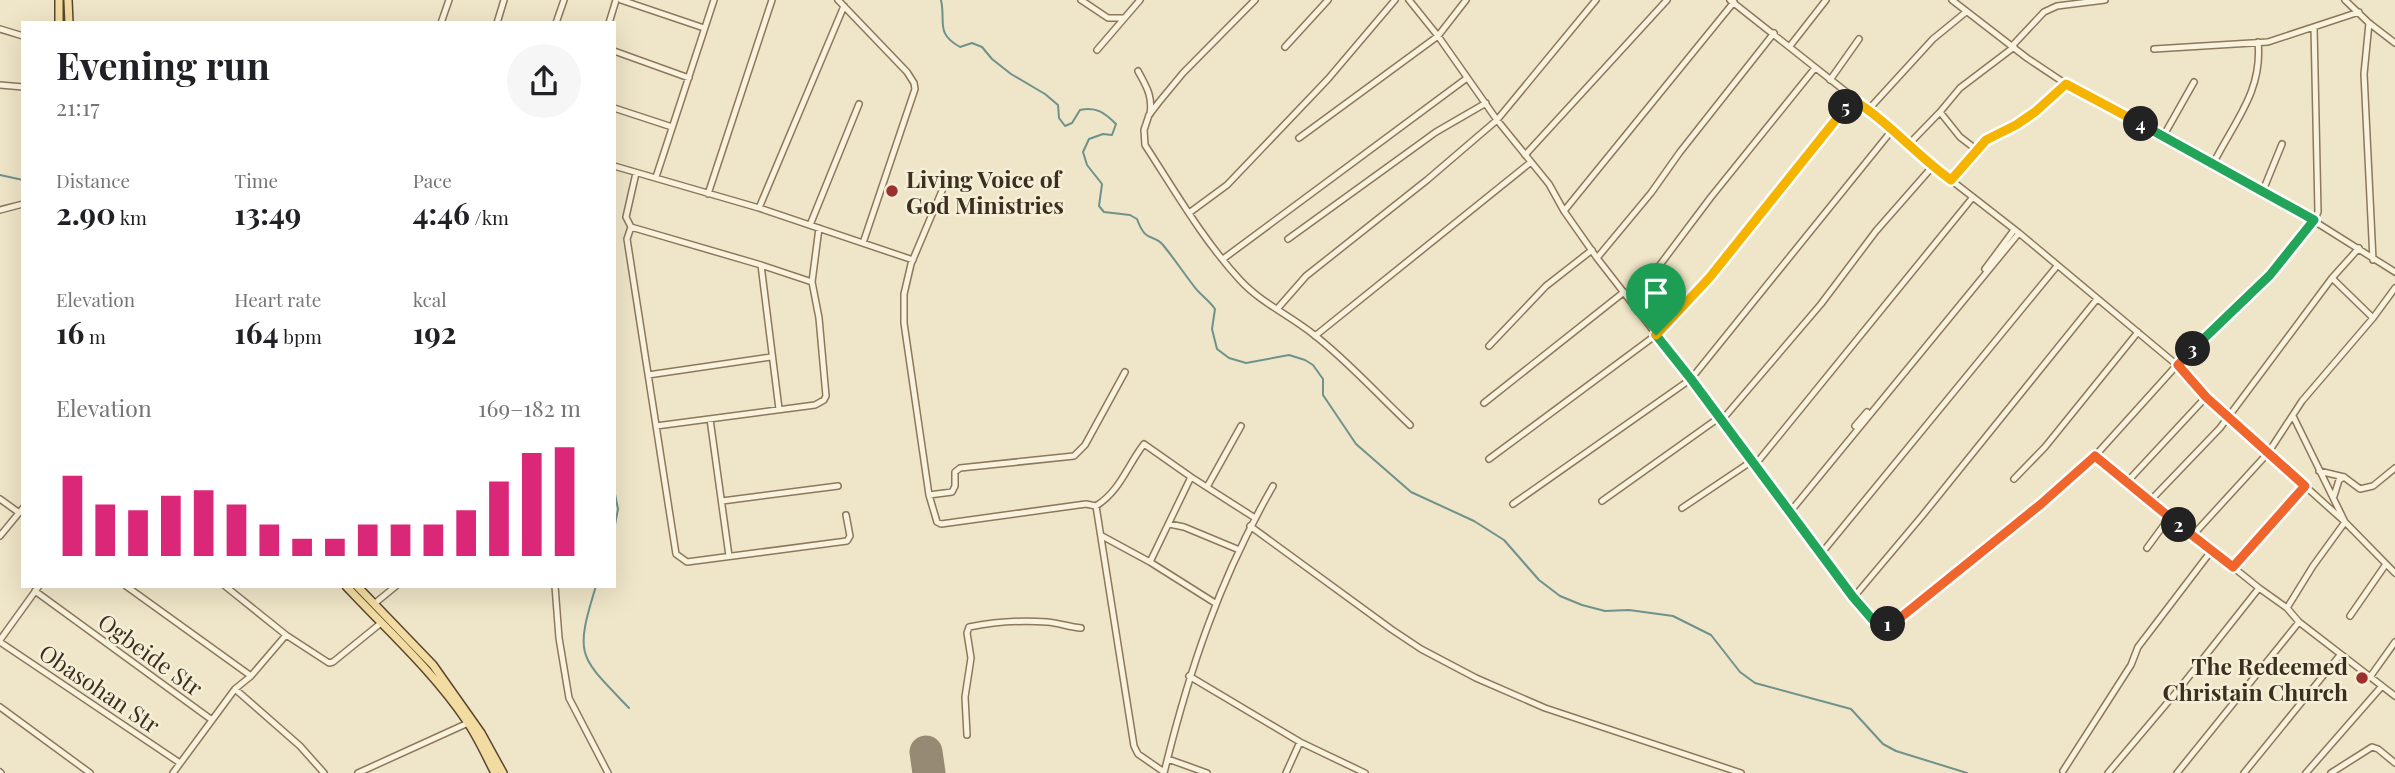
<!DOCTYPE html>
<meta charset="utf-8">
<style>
body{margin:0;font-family:"Playfair Display",serif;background:#f6f6f6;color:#202124;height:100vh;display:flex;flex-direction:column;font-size:26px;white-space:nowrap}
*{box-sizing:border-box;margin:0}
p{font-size:23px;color:#757577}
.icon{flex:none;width:38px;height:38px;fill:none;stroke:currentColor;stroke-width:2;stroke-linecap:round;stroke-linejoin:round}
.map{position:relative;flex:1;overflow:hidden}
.drawer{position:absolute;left:21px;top:21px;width:595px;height:567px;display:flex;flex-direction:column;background:#fff;border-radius:0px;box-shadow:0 7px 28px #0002}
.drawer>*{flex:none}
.pin{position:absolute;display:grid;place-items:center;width:60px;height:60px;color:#fff;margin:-72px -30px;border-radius:50% 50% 50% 0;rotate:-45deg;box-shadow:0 0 7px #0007}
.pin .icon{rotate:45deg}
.km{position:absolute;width:35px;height:35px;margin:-18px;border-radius:50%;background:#222;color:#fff;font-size:19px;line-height:35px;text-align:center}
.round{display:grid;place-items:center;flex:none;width:74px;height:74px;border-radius:37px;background:#f6f6f6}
.head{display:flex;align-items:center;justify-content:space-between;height:119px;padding:0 35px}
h1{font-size:38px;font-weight:700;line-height:52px}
.stats{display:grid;grid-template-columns:repeat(3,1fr);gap:10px;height:119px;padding:7px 35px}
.stats div{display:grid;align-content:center}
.stats b{font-size:30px;font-weight:700}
.stats small{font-size:19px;font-weight:400}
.stats p{font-size:19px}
.chart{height:196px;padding:14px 35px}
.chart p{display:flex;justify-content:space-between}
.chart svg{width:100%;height:126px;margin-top:7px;stroke:#db2777;stroke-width:6}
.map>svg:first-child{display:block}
</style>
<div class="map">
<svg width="2395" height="773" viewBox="0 0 2395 773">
<rect width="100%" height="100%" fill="#efe5c8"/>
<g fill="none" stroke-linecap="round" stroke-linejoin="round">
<path stroke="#6f928b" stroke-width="2" d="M941 0C946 23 935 33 960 47L972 43 982 47 992 59 1011 74 1045 94 1058 105 1059 118 1065 126 1072 123 1080 110C1096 106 1105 113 1116 124L1112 135 1103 134 1089 139 1083 152 1087 165 1102 184 1099 206 1104 212 1130 215 1137 219C1146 244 1153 233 1163 245 1173 257 1183 272 1193 285 1199 294 1209 300 1215 309L1212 329 1217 349 1229 358 1246 363 1289 355 1305 360 1313 365 1323 379V395L1356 444 1411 492 1474 521 1504 540 1539 580 1560 596 1582 605 1605 611 1629 610 1673 616 1711 635 1740 672 1755 683 1851 709 1883 744 1896 751 1967 773
M0 175 23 180
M614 489 618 509 614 530
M596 586C574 657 579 656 629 708"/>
<path stroke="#968a74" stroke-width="33" d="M926 752 929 773"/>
<g stroke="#8c785c" stroke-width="8">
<path id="minor" d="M621 0 704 28
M838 0 907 72 914 83 915 89 863 243
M1081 0 1108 18H1124
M1255 0 1183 73 1159 102 1149 115 1144 130 1145 145C1175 191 1203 240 1240 280 1260 302 1289 315 1313 334 1347 360 1378 395 1410 425
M1409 0 1438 36 1497 120 1549 184 1564 211 1597 258 1691 379 1820 555 1873 619 1884 626 1895 622 2041 504 2095 456 2177 365 2270 275 2314 221 2318 212 2314 27
M1730 0 1893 129 1933 166 2019 233 2177 365 2206 397 2345 522 2395 573
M1952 0 2027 58 2069 86 2164 135 2314 221 2395 272
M2345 0 2369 23 2395 43
M441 23 449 0
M497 23 504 0
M556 23 564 0
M609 23 616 0
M2369 23 2364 74 2373 260
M0 29 23 36
M2013 45 2044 12 2057 6 2105 0
M1790 46 1826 0
M1285 47 1328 0
M2154 49 2268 42 2359 12
M1097 50 1140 0
M614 51 689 78
M1138 71C1146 86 1153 96 1150 114
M1830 80 1859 39
M0 85 23 87
M614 108 672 127
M1869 109 1933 39 1966 12
M2164 135 2194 82
M1299 138 1438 36 1466 0
M1908 145 1940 112
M1977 150 1960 137 1940 112 1960 88 2014 47
M1525 155 1667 0
M2213 164C2234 122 2263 91 2258 42
M614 166 759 208 913 260
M636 173 626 217 631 227 627 239 676 554 687 562 847 541 850 536 846 515
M656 177 714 0
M1951 180 1986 140 2016 125 2035 112 2066 84
M944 186 911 264 904 294V323L929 495 937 522 941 524 1086 504 1096 506C1120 491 1127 466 1144 444L1191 477 1255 518
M2262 193 2282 144
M708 194 772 0
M759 208 844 6
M0 210 23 204
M1564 211 1734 2
M1189 213 1227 185 1328 79 1395 0
M810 225 859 104
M631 227 761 265 779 409
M1288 239 1436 132 1486 103
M1597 258 1651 193 1680 152 1774 33
M1223 259 1467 78
M761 265 812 282
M1985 269 2014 230
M2332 278 2373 318
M1632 302 1711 197 1815 68
M1278 308 1306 276 1427 180 1497 120 1596 0
M1315 336 1531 162
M1489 346 1546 286 1592 250
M648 375 771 357
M1484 403 1624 292
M710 419 729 556
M1722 420 1821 304 1876 231 1933 166
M656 426 815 405 824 400 826 396 819 318 812 282 819 228
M1855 426 1867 412
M2095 456 2259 588 2287 608 2299 622 2395 696
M1489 459 1656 335 1710 277 1852 98
M1755 465 1973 197
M2319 471 2344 477 2360 489 2373 486 2395 468
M2014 479 2045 447 2138 332
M2127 482 2206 397
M1207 487 1241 426
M929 495 952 492 955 486V472L960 468 1074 456 1085 445 1125 372
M2334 496 2339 480 2344 477
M0 499 18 512
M722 501 838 486
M1602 501 1720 417
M2149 502 2220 428 2332 278 2359 248
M1513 504 1691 379 1893 129
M1096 506 1134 746 1138 754 1164 772
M1682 508 1752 461
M1790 512 2019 233
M1169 524 1184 527 1237 549
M1250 526 1391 629 1421 649 1476 678 1545 708 1741 773
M2193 535 2268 453 2302 401 2373 318 2395 288
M0 536 23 508
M1102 536 1150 562 1215 603
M2147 548 2169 518
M1820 555 2057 266
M1150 562 1191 477
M2233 567 2305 486
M126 586 251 676
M225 586 286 635 329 663 333 662 381 623
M555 586 559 638 569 698 608 773
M35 591 212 720
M1853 598 1922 516 2097 299
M374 604 396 586
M2287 608 2313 566 2345 522 2293 416
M2350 616 2386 564
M0 640 39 586
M0 642 180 763
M1189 676 1300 742 1365 773
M2370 677 2395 642
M235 689 300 746 324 773
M0 707 90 773
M967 735 965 697 971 658 967 633 969 627C994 622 1021 620 1047 622 1059 623 1069 627 1081 628
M1168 759 1207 773
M2063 771 2131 665 2138 647 2212 550
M0 772 1 773
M173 773 235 689 251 676 286 635
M358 773 468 723
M1164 773C1189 670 1220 578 1273 486
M1286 773 1300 742
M2108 773 2179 689 2259 588
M2177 773 2299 622
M2244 773 2340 655
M2306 773 2382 686
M2331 773 2372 747 2378 749 2395 763"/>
</g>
<g stroke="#5a4630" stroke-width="10">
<path id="major" d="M68 0 69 23
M59 23V0
M346 586C387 630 432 670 466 720 478 737 486 756 495 773
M357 586 433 665 481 733 503 773"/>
</g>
<use href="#minor" stroke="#f9f2dc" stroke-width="5"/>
<use href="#major" stroke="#f2dca1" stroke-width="7"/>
</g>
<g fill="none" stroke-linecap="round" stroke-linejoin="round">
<g stroke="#fff" stroke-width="14">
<path id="split-1" d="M1656 335 1691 379 1853 597 1872 619 1884 626 1888 624"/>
</g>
<g stroke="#fff" stroke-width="14">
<path id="split-2" d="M1888 624 1895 622 2041 504 2095 456 2179 525"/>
</g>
<g stroke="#fff" stroke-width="14">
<path id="split-3" d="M2179 525 2233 567 2305 486 2206 397 2178 365 2193 349"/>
</g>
<g stroke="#fff" stroke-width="14">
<path id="split-4" d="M2141 124 2314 220 2270 275 2193 349"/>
</g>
<g stroke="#fff" stroke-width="14">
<path id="split-5" d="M1846 107 1852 99C1889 122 1916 155 1951 180L1986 140 2016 125 2035 112 2066 84 2141 124"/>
</g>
<g stroke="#fff" stroke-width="14">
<path id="split-6" d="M1656 335 1710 277 1846 107"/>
</g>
<use href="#split-1" stroke="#22a559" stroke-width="9"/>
<use href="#split-2" stroke="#f0652b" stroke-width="9"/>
<use href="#split-3" stroke="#f0652b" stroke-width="9"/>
<use href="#split-4" stroke="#22a559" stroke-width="9"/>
<use href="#split-5" stroke="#f5b400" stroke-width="9"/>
<use href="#split-6" stroke="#f5b400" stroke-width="9"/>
</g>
<g fill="#9c302c" stroke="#f6efd8" stroke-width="2.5">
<circle cx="892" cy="191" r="7"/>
<circle cx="2362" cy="678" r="7"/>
</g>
<g text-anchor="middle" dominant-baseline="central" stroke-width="5" stroke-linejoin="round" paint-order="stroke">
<g font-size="23" font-weight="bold" fill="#3c2f20" stroke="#f6efd8" text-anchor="start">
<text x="906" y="178">Living Voice of<tspan x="906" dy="26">God Ministries</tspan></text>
<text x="2348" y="665" text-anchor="end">The Redeemed<tspan x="2348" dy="26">Christain Church</tspan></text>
</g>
<g font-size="23" fill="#3c2f20" stroke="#f6efd8">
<text transform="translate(151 654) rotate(36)">Ogbeide Str</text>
<text transform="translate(100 688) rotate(34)">Obasohan Str</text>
</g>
</g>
</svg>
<div class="pin" style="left:1656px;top:335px;background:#1e9e55"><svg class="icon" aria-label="arrive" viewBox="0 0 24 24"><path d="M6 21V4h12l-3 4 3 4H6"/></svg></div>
<b class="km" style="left:1888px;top:624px">1</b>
<b class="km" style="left:2179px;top:525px">2</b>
<b class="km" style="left:2193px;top:349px">3</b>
<b class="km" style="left:2141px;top:124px">4</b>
<b class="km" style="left:1846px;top:107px">5</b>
<section class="drawer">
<div class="head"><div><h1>Evening run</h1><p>21:17</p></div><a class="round"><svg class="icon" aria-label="share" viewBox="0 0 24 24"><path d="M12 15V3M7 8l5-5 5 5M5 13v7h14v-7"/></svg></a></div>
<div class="stats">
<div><p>Distance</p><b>2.90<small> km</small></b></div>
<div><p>Time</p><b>13:49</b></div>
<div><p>Pace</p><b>4:46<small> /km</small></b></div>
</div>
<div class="stats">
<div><p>Elevation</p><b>16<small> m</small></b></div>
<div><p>Heart rate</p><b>164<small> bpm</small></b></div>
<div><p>kcal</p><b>192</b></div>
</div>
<div class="chart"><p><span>Elevation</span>169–182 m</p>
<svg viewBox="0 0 160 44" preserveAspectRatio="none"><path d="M5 44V16M15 44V26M25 44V28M35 44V23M45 44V21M55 44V26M65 44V33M75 44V38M85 44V38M95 44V33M105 44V33M115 44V33M125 44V28M135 44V18M145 44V8M155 44V6"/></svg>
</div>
</section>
</div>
